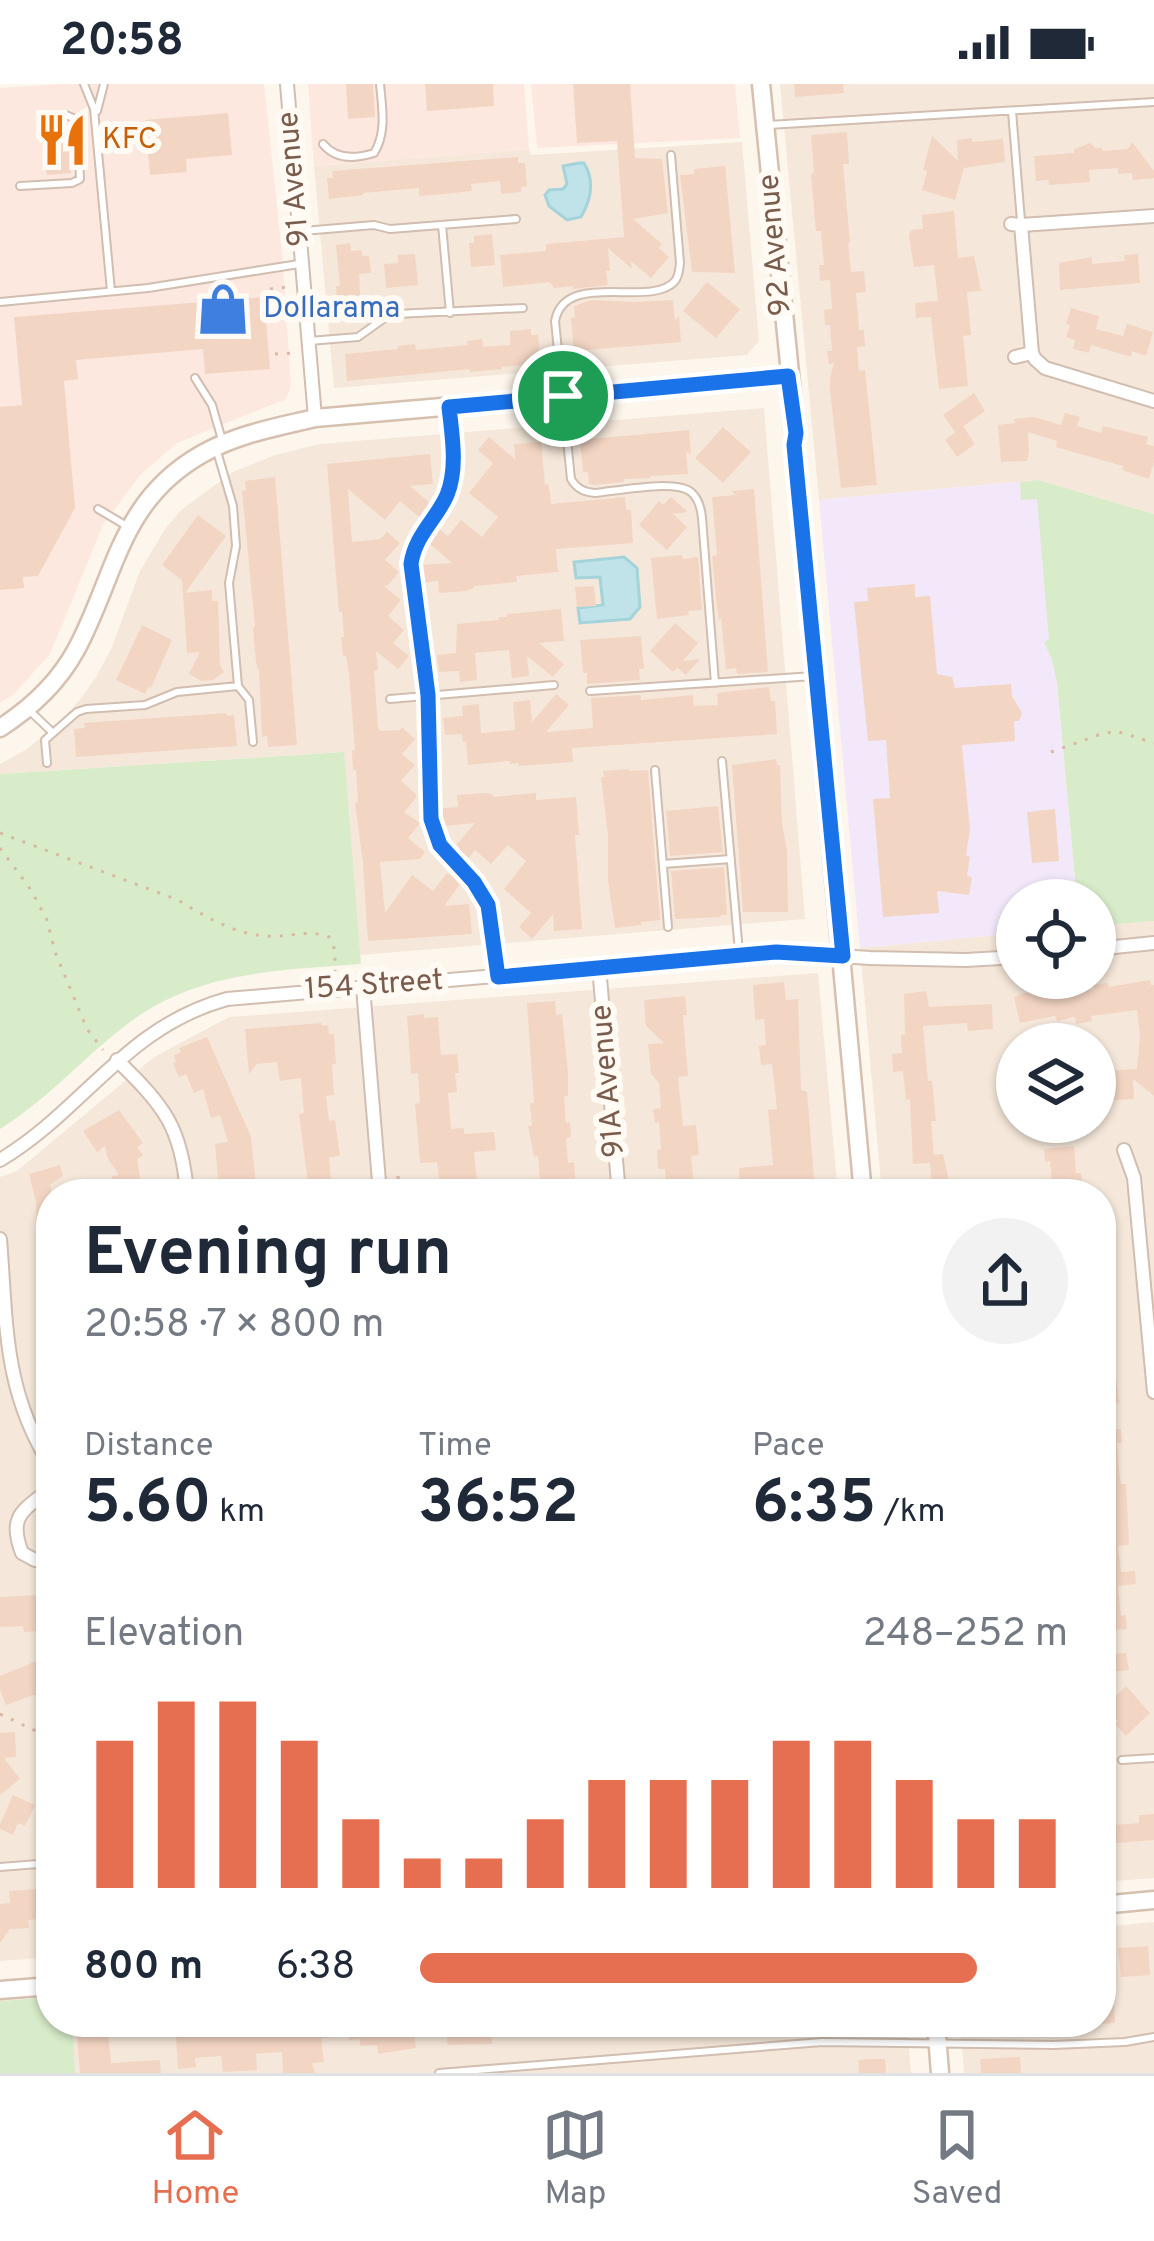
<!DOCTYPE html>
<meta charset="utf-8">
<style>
body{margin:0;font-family:Overpass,sans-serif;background:#f2f2f3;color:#1f2937;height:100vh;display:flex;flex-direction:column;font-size:45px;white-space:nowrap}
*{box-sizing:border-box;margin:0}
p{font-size:39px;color:#747a83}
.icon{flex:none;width:66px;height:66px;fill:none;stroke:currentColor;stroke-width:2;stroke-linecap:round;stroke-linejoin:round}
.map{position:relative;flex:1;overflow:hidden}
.details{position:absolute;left:36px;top:1095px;width:1080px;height:858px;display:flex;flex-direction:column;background:#fff;border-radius:48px;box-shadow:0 3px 9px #0004}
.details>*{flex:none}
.controls{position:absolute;left:996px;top:795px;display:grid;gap:24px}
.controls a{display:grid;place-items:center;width:120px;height:120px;border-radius:50%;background:#fff;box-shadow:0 3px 9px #0004;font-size:60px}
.pin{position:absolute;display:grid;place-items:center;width:102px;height:102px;color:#fff;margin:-51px;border:6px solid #fff;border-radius:50%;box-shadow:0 3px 12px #0007}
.round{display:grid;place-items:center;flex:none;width:126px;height:126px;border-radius:63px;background:#f2f2f3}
.headline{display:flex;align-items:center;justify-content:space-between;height:204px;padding:0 48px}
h1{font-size:66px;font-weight:700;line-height:90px}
.figures{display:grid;grid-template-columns:repeat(3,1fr);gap:18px;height:204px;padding:12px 48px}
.figures div{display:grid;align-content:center}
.figures b{font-size:60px;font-weight:700}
.figures small{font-size:33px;font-weight:400}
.figures p{font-size:33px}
.chart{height:336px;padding:24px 48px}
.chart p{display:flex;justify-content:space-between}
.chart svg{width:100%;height:216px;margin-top:12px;stroke:#e76f51;stroke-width:6}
ul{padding:0 48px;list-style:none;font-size:39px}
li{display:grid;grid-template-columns:192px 144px 1fr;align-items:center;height:90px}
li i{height:30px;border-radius:15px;background:#e76f51}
.status{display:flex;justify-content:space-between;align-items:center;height:84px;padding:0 60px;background:#fff;direction:ltr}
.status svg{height:33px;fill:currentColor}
.tabs{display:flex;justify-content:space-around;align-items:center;height:168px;border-top:3px solid #e0e1e3;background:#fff;font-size:33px;color:#747a83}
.tabs a{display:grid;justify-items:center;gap:6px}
.tabs .active{color:#e76f51}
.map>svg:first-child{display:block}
</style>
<div class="status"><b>20:58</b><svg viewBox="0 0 49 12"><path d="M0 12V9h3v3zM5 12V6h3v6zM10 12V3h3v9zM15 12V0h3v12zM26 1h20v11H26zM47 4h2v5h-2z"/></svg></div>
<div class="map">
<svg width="1154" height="1989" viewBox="0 0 1154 1989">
<rect width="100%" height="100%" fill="#fdf6ec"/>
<path fill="#f5e8da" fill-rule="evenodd" d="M780 0H1154V430L1038 396 819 416Z
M742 58 759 257 747 271 334 304 314 82 529 65 531 71Z
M764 324 805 835 360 871 343 668 0 690V680L27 665 54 643 78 618 96 593 111 565 140 487 165 445 181 426 233 388 275 371 319 360Z
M1154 837V1794L1101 1798V1110H882L860 864 1017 849V894H1095V842ZM1017 960H1095V1038H1017Z
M818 889 838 1110H51V1873L0 1877V1093L17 1087 154 973 229 933Z
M1154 1838V1989H964L960 1938H1101V1843Z
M51 1938H907L911 1989H0Z"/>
<path fill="#fde8e0" d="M60 0H264L282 169 291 302 286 315 177 359 140 391 103 441 50 570 13 611 0 619V4Z
M308 0H524L529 65 314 82Z
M531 0H735L740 54 537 64Z"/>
<path fill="#f3e8fa" d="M1038 396 1077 816H1017V849L860 864 819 416Z"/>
<path fill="#d8ecc9" d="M1038 396 1154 430V837L1095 842V816H1077L1057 599 1052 575 1044 558 1049 555 1037 415 1021 416 1020 398Z
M344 668 361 880C283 886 204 887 137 933 89 967 50 1014 0 1045V690Z
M51 1913V1938H72L75 1989H0V1917Z"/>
<path fill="#bfe3e8" stroke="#a5d3da" stroke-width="3" d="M579 79H584C595 97 591 116 581 133L567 136 549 122 545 111 549 106 563 105 567 100 563 82Z
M624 473 637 484 640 523 630 535 580 539 578 524 603 521 600 493 576 494 574 478Z"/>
<path fill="#f3d5c3" d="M346 0H373L375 33 348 35Z
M425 0H493L494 22 427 27Z
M573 0H630L635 74 662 75 668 129 633 135 662 160 659 164 669 173 651 194 631 177 632 185 608 164 610 187H606L608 201 573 205V202L554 204 550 198 503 203 500 171 546 167V160L624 153 617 57 577 59Z
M794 0H843L844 9 795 13Z
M228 29 232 71 186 75 187 88 150 91 145 36Z
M70 47 71 89 47 91 40 50Z
M847 48 849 80H843L850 159H848L851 188 864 187 866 208 856 209 859 246H864L865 262 857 263 859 287 865 286 877 401 841 404 830 306V294L834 279 829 280 827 267H832L830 241H825L824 226 832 225 830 196 820 197 819 181H824L821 147H816L811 90 814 89 811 51Z
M932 52 958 77 957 56 972 54V58L1003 55 1005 78 964 84 955 116 922 106 927 87 923 86Z
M1132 58 1154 87V94L1133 96 1132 89 1118 90V84L1089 86 1090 98 1049 101 1048 96 1036 97 1034 72 1074 69V65L1091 59 1095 64H1102V67L1128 65Z
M518 73V79H525L527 102 521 103V108L501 110 500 97 471 100 472 107 443 110 419 112V104L363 109V111L329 115 327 94H333L332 87Z
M725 82 735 189 692 188 680 91 694 90V85Z
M954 127 958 174 974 172 981 207 967 208 971 251 963 252 968 302 939 305 931 233 916 234 915 219 938 217 934 181 914 183 909 152 911 146 923 145 922 131Z
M492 150 495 181 471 183 469 159H474V152Z
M350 159 351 167 361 166 362 172H369L371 189 359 190 361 224 356 225V231L338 233 336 202H340L336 161Z
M415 170 418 201 386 204 384 180 398 179V171Z
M1138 170 1140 199 1060 206 1059 179 1092 173V180L1125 177 1124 171Z
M707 198 740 225 716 254 683 227Z
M264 213 270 285 205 290 203 265 76 276 78 295 64 297 75 424 38 492 23 493 24 504 0 506V323L22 321 14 233Z
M592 216 635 218 673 216 675 236 679 232 681 258 574 267 571 234H575L574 222Z
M1071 224 1099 232 1096 245 1123 252 1127 240 1153 248 1146 272 1132 267 1131 273 1091 261 1089 269 1073 265 1075 256 1066 253 1070 241 1066 240Z
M531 245V251H538L540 274 534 275V280L501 283 502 285 470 288V285L347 297 345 270 398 265V262L415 260 416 266 468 261 467 257 482 255 483 263 510 261V247Z
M974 309 985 327 955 348 943 331Z
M1065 329 1080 333 1077 342 1101 349 1103 342 1148 353 1146 360 1154 362V378L1149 395 1122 386 1123 382 1056 363 1057 357 1028 348 1029 368 1027 377 1001 378 998 341 1015 339 1014 335 1034 333 1061 341Z
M963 342 975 360 957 373 945 356Z
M723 343 751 368 723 399 695 374Z
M689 346 691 371 686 367 688 390 650 392V394L624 395V398L595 401 589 400 588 388H583L580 356Z
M489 353 515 375 514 360 541 358 545 401 548 400 550 409 551 420 625 413 626 426H631L633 459 556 465 558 488 516 492 517 498 474 502V504L466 507 439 509 438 497 421 499 420 481 452 479 428 458 439 445 448 452 461 436 482 453 498 433 469 409 493 379 478 366Z
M430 370 433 400 410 402 430 419 419 433 400 417 385 436 348 405 352 458 380 455 387 448 400 459 385 476 399 488 388 501 384 502 401 516 388 532 404 546 393 559 409 572 398 585 376 567 378 586 374 587 378 644 380 647 400 646 402 643 415 655 402 670 415 681 401 697 416 710V714L404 728 420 739 408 754 425 768 420 775 380 778 385 829 412 791 433 807 447 789 461 799 444 822 469 820 472 850 368 857 363 779 355 719 358 718 356 686H353L352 666H355L349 589 346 572H343L341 553H344L342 528H339L327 380Z
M275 393 297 661 268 663 267 652 262 653 259 585H257L254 559 253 543H255L242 407 246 406 245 397Z
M754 405 768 588 737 590 736 584 726 585 721 534 719 536 717 524 712 472 717 471 712 413 736 411 731 407Z
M671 413 688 428 673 430 687 443 667 466 639 441 659 417 663 421Z
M198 431 226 452 185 509 212 506V517H218L220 581 224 588 213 596 201 597 189 590 200 568 187 569 182 496 162 481Z
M682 471 683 475 698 473 702 526 688 527 689 531 657 535 651 474Z
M915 500V513L930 512 937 590 952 593 955 604 1011 600 1012 612 1022 629 1019 637H1014L1015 657 962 661 970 746 966 771 970 773 967 791 972 794 969 811 937 807 939 829 883 833 873 715 890 714 886 656 868 657 854 518 868 517 867 504Z
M594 502 596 522 577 523 575 503Z
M561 525 564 557 539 559 564 580 553 593 527 572 529 592 512 594 509 566 475 569 477 596 460 598 459 587 439 588 437 571 456 569 457 540 499 536 498 533H507V530Z
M675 539 698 559 683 577 700 575 686 591 677 584 673 588 650 567Z
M142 541 172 556 151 604 148 603 145 610 116 596Z
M641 552 644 585H639L640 596 587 600V589H583L580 556Z
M769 603 771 617H775L777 650 572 664 573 678 519 682 518 679 510 680 509 677 468 681 466 658H463L462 650 445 651 443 634 463 632 462 622 479 620 481 649 515 646 513 618 530 616 532 638 556 610 569 621 546 648 593 644 591 614 641 611V616L693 611 694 622 718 621 717 609Z
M226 629 227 632 234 631 237 662 76 673 74 645 85 644 84 639Z
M776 675 777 681H780L782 740 787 767 788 828H743L732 681Z
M629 685V687L648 686 660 836 641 838V841L615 844 608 796V752L601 693H604L603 687Z
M484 709 492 710 493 713 536 709V716L576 713 579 751H575L582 845 554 847 553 830 532 855 519 843 531 829 504 805 526 777 508 761 491 780 475 766 467 776 454 764 475 739 443 742 442 724 458 723 457 711Z
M718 722 723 768 670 772 666 727Z
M1055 725 1059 777 1032 779 1027 728Z
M724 783 727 831H721V833L675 835 671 787Z
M1150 896 1151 901H1154V1012L1133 995 1134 1015 1102 1017 1101 987 1137 985 1140 952 1137 926 1091 932 1092 937 1076 940 1075 933 1057 937 1055 932 1020 939 1014 913 1024 909 1065 903 1066 910 1094 905 1093 901 1108 899 1109 903Z
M784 898 786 916 798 915 801 1006 807 1008 815 1106 806 1107V1110H780L778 1096 740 1100 739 1084 773 1081 768 1026 777 1025 772 980 761 981 759 962 766 961 764 935 755 936 753 901Z
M926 907 929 923 992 920 993 945 968 947 967 939 923 942 928 997H932L936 1037H931L934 1071 943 1070 952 1110H932L930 1079 913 1080 910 1015 906 1016 903 987 893 988 892 970 902 969 901 951 905 950 904 910Z
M685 912 687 931H683L688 992 678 993 683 1042 696 1041 699 1071 691 1072 695 1110H667L665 1085H658L657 1066 661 1065 659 1038 655 1039 653 1025 661 1024 659 999 651 990 648 960 664 959 646 942 644 916Z
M555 917 556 931 562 930 568 988V1012H564L566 1039 570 1038 571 1053 566 1054 568 1079 574 1078 575 1094 563 1095 565 1110H541L538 1072 534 1073 528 1042H532L530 1019H534L527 919Z
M424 930V934L438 933 441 971 457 970 459 989H455L457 1008 448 1009 451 1045 464 1044V1050L494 1048 496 1066 474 1068 477 1098 440 1102 437 1078 420 1079 415 1020 420 1019 418 989 411 990 407 932Z
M321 939 322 942 328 941 329 950H334L336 980H332L334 1011 326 1012 329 1037 335 1036 340 1072 329 1073 331 1098H342L343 1110H305L304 1100H308L299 1030 304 1029 301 994 280 997 277 978 257 980 249 990 245 945Z
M207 953 251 1053 257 1110H238L243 1103 219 1105 215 1060 228 1058 220 1031 211 1034 203 1005 194 1009 186 990 179 993 173 979 176 978 174 971 181 968 179 964Z
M119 1026 143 1059 137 1063 143 1071 137 1075 141 1098 150 1096 152 1110H108L107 1103 113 1102 112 1092 119 1091 107 1073 105 1062 97 1068 83 1047Z
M1074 1062 1076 1089H1081L1083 1110H1053L1050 1077 1045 1078 1044 1065Z
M60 1081 63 1092 48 1102H51V1204L39 1205 36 1118 29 1090Z
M1114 1275 1119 1319 1101 1321V1276Z
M1121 1345 1122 1359H1117L1119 1385 1121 1400H1126L1129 1461 1118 1462 1121 1488 1135 1487 1136 1500 1118 1502 1121 1532 1126 1531 1127 1545 1112 1546 1114 1570 1126 1569 1129 1586 1101 1589V1346Z
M51 1507V1546L24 1548 23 1542 0 1543V1513L40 1511Z
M51 1571V1609L33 1611 6 1621 0 1606V1592Z
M1126 1602 1150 1629 1126 1652 1115 1640 1118 1637 1104 1623Z
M15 1648 16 1673 4 1674 20 1695 0 1711V1649Z
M13 1711 35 1721 25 1742 18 1739 13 1751 0 1745V1740Z
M1154 1730V1756L1104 1760 1103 1742 1139 1739V1731Z
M51 1804V1834L28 1836 29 1844 10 1845 0 1859V1820L10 1819 9 1807Z
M1148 1862 1150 1891 1121 1893 1118 1864Z
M1114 1918 1115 1939 1101 1940V1919Z
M210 1938 211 1950 282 1942 281 1938H490L492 1960 448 1961 446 1948 414 1951 416 1964 378 1970 377 1961 360 1962V1955L349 1956 348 1952 321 1954 324 1978 312 1979 315 1989H283L282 1968 256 1970 257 1986 223 1988 221 1972 195 1974 196 1983 178 1985 175 1940Z
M105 1945 108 1948 111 1979 160 1976 161 1989H80L77 1951H83V1947Z
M1020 1973 1021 1989H981L980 1975Z
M870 1975H885L886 1989H859L858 1976Z"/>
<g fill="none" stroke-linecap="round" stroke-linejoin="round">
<g stroke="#d1beb0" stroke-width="10">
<path id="lane" d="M84 0 94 25 111 207
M97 27 104 0
M1012 27 1021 137
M768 41 1154 18
M323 60C336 76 355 75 374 69 387 49 382 23 380 0
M671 71 680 179C679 186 679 192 675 197 651 225 565 185 555 237L571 395C577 405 584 408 595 409 617 407 675 395 691 408 699 415 701 424 702 434L715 599
M20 102 72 99 80 95 78 48 73 34 66 31
M442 141 450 229
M303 147 374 141 390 145 516 135
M0 218 148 204 299 180
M309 257 358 253 386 233 396 230 523 224
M195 294 212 321 222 356
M449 323C451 351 459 385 447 411 435 436 415 451 411 480L428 611 431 735 440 761 484 812 493 847 498 889
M216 364 233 422 236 462 229 499 238 602 249 616 253 658
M98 425 125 441
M590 607 814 592
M390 615 554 601
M30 627 53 649
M722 677 739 868
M47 679 45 656 77 628 86 625 145 621 177 608 238 602
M655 686 668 843
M663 780 731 775
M1122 1676 1154 1674
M0 1783 51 1779
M439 1989 822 1958 1053 1961 1125 1958 1154 1953"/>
</g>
<g stroke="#d1beb0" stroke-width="16">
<path id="street" d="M287 0 315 334
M1011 140 1021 141 1032 269
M1021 141 1154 132
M1015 273 1032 269 1035 275 1045 284 1154 317
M1095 865 1154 859
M599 883 619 1110
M363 903 380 1110
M117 976C164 1022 182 1043 187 1110
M1124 1066 1134 1094 1154 1308
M0 1076C84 1026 125 943 227 915L776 868 870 874 966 876 1017 873
M0 1155C7 1241 3 1306 51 1382
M51 1404C25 1426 7 1430 22 1469L35 1476 51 1475
M51 1660V1672"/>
</g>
<g stroke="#d6c0b0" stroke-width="21">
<path id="secondary" d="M761 0 796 349 794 361 863 1110
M0 644C31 624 58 599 76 566 116 492 119 417 202 370 237 350 277 343 315 334L788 293
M1101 1821 1154 1816
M0 1906 51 1902
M936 1938 940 1989"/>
</g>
<path stroke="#d9b8a5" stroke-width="3" stroke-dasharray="3 9" stroke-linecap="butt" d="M270 205 288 203
M275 270 295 269
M1051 668 1101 650 1116 647 1154 659
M0 749 178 816C209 835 243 855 280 852 298 851 312 846 329 853L335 866V887
M0 764 31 806 47 836 55 868 87 945 103 966
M398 1092 399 1110
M0 1630 40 1649"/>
<use href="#lane" stroke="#fff" stroke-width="6"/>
<use href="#street" stroke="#fff" stroke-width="12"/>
<use href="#secondary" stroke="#fff" stroke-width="16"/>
</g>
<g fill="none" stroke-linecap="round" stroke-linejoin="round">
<g stroke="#fff" stroke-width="24">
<path id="route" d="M788 292 796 349 794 361 843 872 776 868 498 893 488 821 474 798 440 761 431 735 428 611 411 480C415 451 436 436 447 411 458 384 452 351 449 323Z"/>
</g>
<use href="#route" stroke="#1a73e8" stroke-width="15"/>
</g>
<defs>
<g id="restaurant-bare" transform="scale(4.14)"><path d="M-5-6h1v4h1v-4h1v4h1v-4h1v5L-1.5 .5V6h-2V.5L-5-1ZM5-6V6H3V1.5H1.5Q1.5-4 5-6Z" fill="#e8710a" stroke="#fffaf3" stroke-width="2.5" paint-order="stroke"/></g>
<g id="shop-bare" transform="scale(4.14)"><path d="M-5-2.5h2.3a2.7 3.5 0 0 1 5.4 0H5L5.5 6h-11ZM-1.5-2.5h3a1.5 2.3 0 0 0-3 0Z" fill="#3f7fe0" stroke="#fffaf3" stroke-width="2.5" paint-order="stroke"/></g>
</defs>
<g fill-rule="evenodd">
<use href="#restaurant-bare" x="62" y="56"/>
<use href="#shop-bare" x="223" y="225"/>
</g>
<g text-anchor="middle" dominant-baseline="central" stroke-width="12" stroke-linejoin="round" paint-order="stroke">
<g font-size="30" fill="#c56008" stroke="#fffaf3" text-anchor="start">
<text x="102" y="56">KFC</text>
</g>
<g font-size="30" fill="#7a5c4d" stroke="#fffaf3">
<text transform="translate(295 95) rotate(-95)">91 Avenue</text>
<text transform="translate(776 161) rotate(-95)">92 Avenue</text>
<text transform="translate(374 902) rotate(-4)">154 Street</text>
<text transform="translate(609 997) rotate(-95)">91A Avenue</text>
</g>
<g font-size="30" fill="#366cbe" stroke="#fffaf3" text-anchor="start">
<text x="263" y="225">Dollarama</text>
</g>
</g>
</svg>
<div class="controls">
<a><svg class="icon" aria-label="locate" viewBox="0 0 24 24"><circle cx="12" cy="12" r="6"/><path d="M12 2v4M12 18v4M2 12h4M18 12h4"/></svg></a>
<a><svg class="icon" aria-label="layers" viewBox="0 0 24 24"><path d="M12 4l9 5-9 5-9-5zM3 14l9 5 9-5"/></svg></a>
</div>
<div class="pin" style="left:563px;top:312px;background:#1e9e55"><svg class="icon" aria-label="arrive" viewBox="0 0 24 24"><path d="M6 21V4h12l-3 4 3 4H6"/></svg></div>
<section class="details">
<div class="headline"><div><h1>Evening run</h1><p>20:58 · 7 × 800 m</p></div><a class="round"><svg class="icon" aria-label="share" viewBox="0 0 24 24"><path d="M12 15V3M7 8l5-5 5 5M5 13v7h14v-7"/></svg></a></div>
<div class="figures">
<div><p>Distance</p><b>5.60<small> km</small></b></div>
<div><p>Time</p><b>36:52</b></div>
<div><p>Pace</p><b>6:35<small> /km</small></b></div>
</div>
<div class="chart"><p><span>Elevation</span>248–252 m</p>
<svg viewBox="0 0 160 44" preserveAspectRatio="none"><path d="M5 44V14M15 44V6M25 44V6M35 44V14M45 44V30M55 44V38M65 44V38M75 44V30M85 44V22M95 44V22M105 44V22M115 44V14M125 44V14M135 44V22M145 44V30M155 44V30"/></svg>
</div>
<ul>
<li><b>800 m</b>6:38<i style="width:86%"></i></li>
</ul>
</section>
</div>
<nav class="tabs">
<a class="active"><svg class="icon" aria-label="home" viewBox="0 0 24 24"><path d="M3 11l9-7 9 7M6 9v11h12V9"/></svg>Home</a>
<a><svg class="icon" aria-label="map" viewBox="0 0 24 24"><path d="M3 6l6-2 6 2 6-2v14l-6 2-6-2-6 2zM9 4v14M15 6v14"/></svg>Map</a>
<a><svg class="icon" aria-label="saved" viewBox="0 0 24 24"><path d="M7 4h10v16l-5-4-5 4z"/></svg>Saved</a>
</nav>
